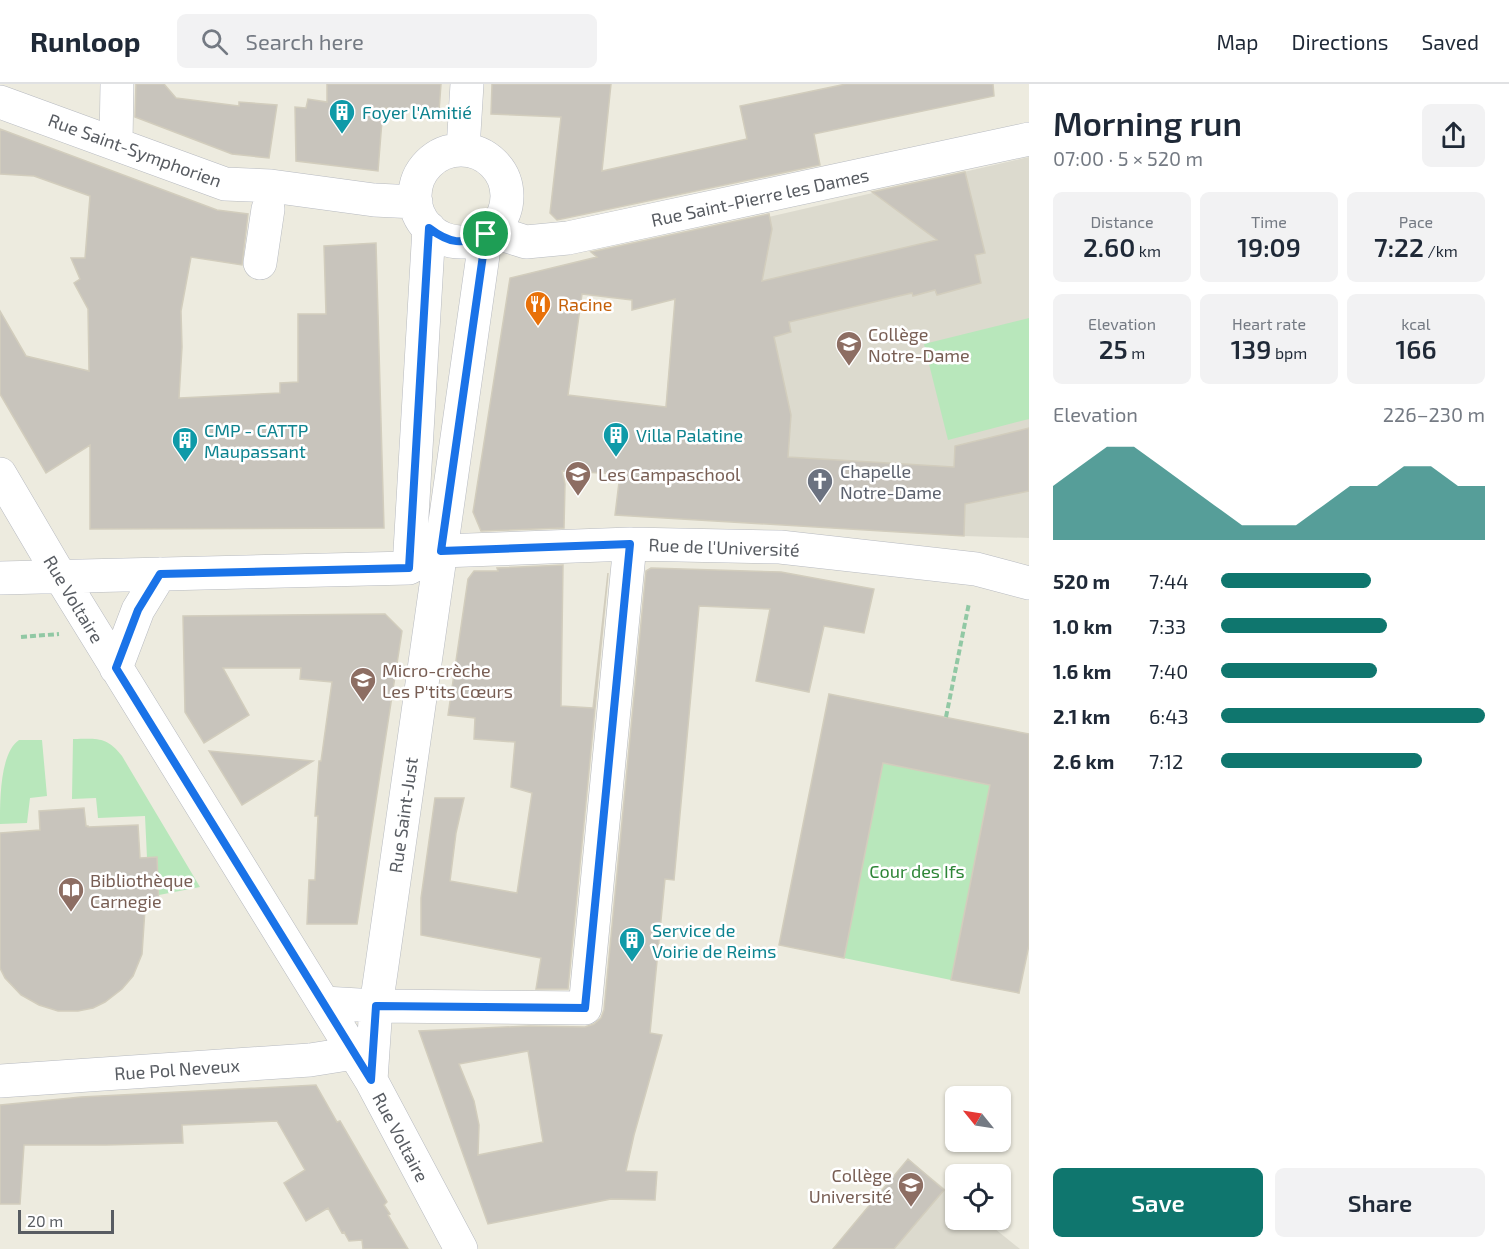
<!DOCTYPE html>
<meta charset="utf-8">
<style>
body{margin:0;font-family:"Exo 2",sans-serif;background:#f2f2f3;color:#1f2937;height:100vh;display:flex;flex-direction:column;font-size:22px;white-space:nowrap}
*{box-sizing:border-box;margin:0}
p{font-size:20px;color:#747a83}
.icon{flex:none;width:33px;height:33px;fill:none;stroke:currentColor;stroke-width:2;stroke-linecap:round;stroke-linejoin:round}
.map{position:relative;flex:1;overflow:hidden}
.panel{display:flex;flex-direction:column;background:#fff;width:480px}
.panel>*{flex:none}
.needle{width:39px;rotate:300deg}
.fabs{position:absolute;left:945px;top:1002px;display:grid;gap:12px}
.fabs a{display:grid;place-items:center;width:66px;height:66px;border-radius:9px;background:#fff;box-shadow:0 2px 4px #0004;font-size:30px}
.scale{position:absolute;left:18px;bottom:15px;width:96px;box-sizing:border-box;padding-left:6px;border:3px solid #585c62;border-top:0;font-size:16px;line-height:21px;white-space:nowrap;color:#585c62;-webkit-text-stroke:4px #fff;paint-order:stroke}
.pin{position:absolute;display:grid;place-items:center;width:51px;height:51px;color:#fff;margin:-26px;border:3px solid #fff;border-radius:50%;box-shadow:0 2px 6px #0007}
.round{display:grid;place-items:center;flex:none;width:63px;height:63px;border-radius:9px;background:#f2f2f3}
.overview{display:flex;align-items:center;justify-content:space-between;height:102px;padding:0 24px}
h1{font-size:33px;font-weight:600;line-height:45px}
.metrics{display:grid;grid-template-columns:repeat(3,1fr);gap:9px;height:102px;padding:6px 24px}
.metrics div{display:grid;align-content:center;border-radius:9px;background:#f2f2f3;text-align:center}
.metrics b{font-size:26px;font-weight:600}
.metrics small{font-size:16px;font-weight:400}
.metrics p{font-size:16px}
.chart{height:168px;padding:12px 24px}
.chart p{display:flex;justify-content:space-between}
.chart svg{width:100%;height:108px;margin-top:6px;fill:#0f766e;opacity:.7}
.cta{display:flex;gap:12px;margin-top:auto;padding:12px 24px}
.cta a{flex:1;height:69px;border-radius:9px;background:#0f766e;color:#fff;font-size:24px;font-weight:600;line-height:69px;text-align:center}
.cta a+a{background:#f2f2f3;color:#1f2937}
ul{padding:0 24px;list-style:none;font-size:20px}
li{display:grid;grid-template-columns:96px 72px 1fr;align-items:center;height:45px}
li i{height:15px;border-radius:8px;background:#0f766e}
header{display:flex;align-items:center;gap:36px;box-sizing:border-box;height:84px;padding:0 30px;background:#fff;border-bottom:2px solid #e0e1e3}
header strong{font-size:28px}
nav{display:flex;gap:33px;margin-inline-start:auto;font-size:21px}
.search{width:420px;height:54px;background:#f2f2f3;display:flex;align-items:center;gap:15px;box-sizing:border-box;padding:0 21px;border-radius:9px;color:#747a83;font-size:22px}
main{display:flex;flex:1;min-height:0}
.map>svg:first-child{display:block}
</style>
<header>
<strong>Runloop</strong>
<div class="search"><svg class="icon" aria-label="search" viewBox="0 0 24 24"><circle cx="10" cy="10" r="6"/><path d="M15 15l6 6"/></svg>Search here</div>
<nav><a>Map</a><a>Directions</a><a>Saved</a></nav>
</header>
<main>
<div class="map">
<svg width="1029" height="1165" viewBox="0 0 1029 1165">
<rect width="100%" height="100%" fill="#edebdf"/>
<path fill="#dcdace" d="M1029 73V454L964 452 737 438 665 328 673 239 704 148Z
M908 1075 955 1113 956 1136H984L1020 1165H833Z"/>
<path fill="#b8e7bb" d="M1029 234V335L948 356 924 260Z
M73 655C97 655 106 652 122 672L200 803 159 811 157 773 147 774 145 732 98 734 96 714 72 715Z
M19 656H42L47 712 30 714 27 739 0 740C0 715 0 669 19 656Z
M883 679 990 701 951 896 844 874Z"/>
<path fill="#c8c4bc" stroke="#d2cdbd" stroke-width="1.5" fill-rule="evenodd" d="M136 0H164L176 14 239 22V18L277 21 269 74 232 70 135 33Z
M327 0H441L439 27 383 24 378 87 296 77 295 23 306 24 308 15 327 18Z
M492 0H611L602 87 747 55 740 22 846 0H993L994 12 814 50 820 81 557 136 550 129 561 33 491 30Z
M0 45 217 126 248 130 242 181 191 173 181 227 182 263 179 314 280 309V299L298 298V230H326L324 162 376 159 384 444 90 445V361L46 389 0 310V227L26 272 89 287 88 225 74 199 80 195 71 174H85L90 112 34 92 0 90Z
M965 88 985 169 975 171 981 199 937 211 935 206 913 212 912 209 789 238 791 248 774 253 791 331 788 373 954 383 955 362 1029 344V407L965 420 964 452 615 431 620 390 562 387 565 400 564 444 481 447 473 428 510 194 597 173 591 168 769 130 772 145 762 197 937 156 872 108ZM582 210 632 216V226L675 215 666 323 568 311Z
M563 481 561 622 593 624 608 489 568 905H536L541 874 421 851V814L435 714H464L456 749 450 797 517 809 532 709 511 703 515 658 474 655 475 634 448 631 468 495 474 487H498L497 484Z
M651 484 781 488 874 505 864 549 824 542 809 608 756 597 770 525 699 522 674 796 665 795 650 949 662 951 634 1051 626 1087 657 1088 655 1116 611 1115 488 1140 419 947 529 942 585 943 594 940 601 934 604 926 646 487ZM528 967 543 1058 478 1071 479 1041 474 1017 459 980Z
M385 530 402 547 357 840H307L309 796H315L318 732H315L319 677H321L332 598 300 595 301 584H223L249 631 204 659 185 628 183 532Z
M829 610 1029 650V861L1019 909 951 896 990 701 883 679 844 874 779 861Z
M209 667 313 677 242 721Z
M84 724 86 742H88V743L138 741 140 774 157 773 159 824 145 825 142 870 133 892 122 905 105 918 93 924 78 927H58L39 921 21 911 5 894 0 884V749L40 746 39 727Z
M316 1001 337 1038 340 1037 387 1118 384 1121 390 1130 388 1131 408 1165H363L362 1156 349 1157 344 1148 342 1149 328 1124 306 1137 284 1099 305 1086 277 1037 182 1041 183 1059 106 1061H24L20 1120H0V1021L81 1013Z
M908 1075 944 1106 894 1165H833Z"/>
<g fill="none" stroke-linecap="round" stroke-linejoin="round">
<g stroke="#b7bac0" stroke-width="34">
<path id="street" d="M0 18 225 100 271 102 374 116 416 118
M116 59 117 0
M463 65 467 0
M415 112a46 46 0 1 1 92 0a46 46 0 1 1-92 0Z
M491 147 526 158 568 154 1029 55
M260 179 268 125
M0 390 60 492 371 996 461 1165
M409 484 429 144
M0 494 409 484 441 467 630 460 780 463 976 485 1029 499
M116 584 138 526 160 490
M324 919 376 922 585 924 630 460
M371 996 376 922 382 881 486 150
M0 997 310 976 354 969"/>
</g>
<path stroke="#91c8a4" stroke-width="4" stroke-dasharray="6 3" stroke-linecap="butt" d="M21 553 59 550
M946 633 969 519"/>
<use href="#street" stroke="#fff" stroke-width="33"/>
</g>
<g fill="none" stroke-linecap="round" stroke-linejoin="round">
<g stroke="#fff" stroke-width="12">
<path id="route" d="M429 144C450 160 462 161 486 150L441 467 630 460 585 924 376 922 371 996 116 584 138 526 160 490 409 484Z"/>
</g>
<use href="#route" stroke="#1a73e8" stroke-width="8"/>
</g>
<defs>
<g id="building-pin" transform="scale(1.35)"><path d="M0 17L-7.5 6A9.5 9.5 0 1 1 7.5 6Z" fill="#0f9aa8" stroke="#fff"/><path d="M-4-6H4V6H1V3H-1V6H-4ZM-2.5-4.3h1.7v1.8h-1.7ZM.8-4.3h1.7v1.8H.8ZM-2.5-1h1.7V.8h-1.7ZM.8-1h1.7V.8H.8Z" fill="#fff"/></g>
<g id="restaurant-pin" transform="scale(1.35)"><path d="M0 17L-7.5 6A9.5 9.5 0 1 1 7.5 6Z" fill="#e8710a" stroke="#fff"/><path d="M-5-6h1v4h1v-4h1v4h1v-4h1v5L-1.5 .5V6h-2V.5L-5-1ZM5-6V6H3V1.5H1.5Q1.5-4 5-6Z" fill="#fff"/></g>
<g id="school-pin" transform="scale(1.35)"><path d="M0 17L-7.5 6A9.5 9.5 0 1 1 7.5 6Z" fill="#8d6e63" stroke="#fff"/><path d="M0-5L7-2L0 1L-7-2ZM-4 1L0 2.5L4 1V4Q0 6-4 4Z" fill="#fff"/></g>
<g id="church-pin" transform="scale(1.35)"><path d="M0 17L-7.5 6A9.5 9.5 0 1 1 7.5 6Z" fill="#6b7280" stroke="#fff"/><path d="M-1.2-6h2.4v3.5h3.3v2.4h-3.3V6h-2.4V-.1h-3.3v-2.4h3.3Z" fill="#fff"/></g>
<g id="library-pin" transform="scale(1.35)"><path d="M0 17L-7.5 6A9.5 9.5 0 1 1 7.5 6Z" fill="#8d6e63" stroke="#fff"/><path d="M-6-4Q-3-5.5-.7-3.5V5Q-3 3-6 4ZM6-4Q3-5.5 .7-3.5V5Q3 3 6 4Z" fill="#fff"/></g>
</defs>
<g fill-rule="evenodd">
<use href="#building-pin" x="342" y="28"/>
<use href="#restaurant-pin" x="538" y="220"/>
<use href="#school-pin" x="849" y="260"/>
<use href="#building-pin" x="616" y="351"/>
<use href="#building-pin" x="185" y="356"/>
<use href="#school-pin" x="578" y="390"/>
<use href="#church-pin" x="820" y="397"/>
<use href="#school-pin" x="363" y="596"/>
<use href="#library-pin" x="71" y="806"/>
<use href="#building-pin" x="632" y="856"/>
<use href="#school-pin" x="911" y="1101"/>
</g>
<g text-anchor="middle" dominant-baseline="central" stroke-width="5" stroke-linejoin="round" paint-order="stroke">
<g font-size="18" fill="#0d838f" stroke="#fff" text-anchor="start">
<text x="362" y="28">Foyer l'Amitié</text>
<text x="204" y="346">CMP - CATTP<tspan x="204" dy="21">Maupassant</tspan></text>
<text x="636" y="351">Villa Palatine</text>
<text x="652" y="846">Service de<tspan x="652" dy="21">Voirie de Reims</tspan></text>
</g>
<g font-size="18" fill="#585c62" stroke="#fff">
<text transform="translate(135 66) rotate(20)">Rue Saint-Symphorien</text>
<text transform="translate(760 113) rotate(-12)">Rue Saint-Pierre les Dames</text>
<text transform="translate(724 463) rotate(2)">Rue de l'Université</text>
<text transform="translate(74 515) rotate(59)">Rue Voltaire</text>
<text transform="translate(403 731) rotate(-82)">Rue Saint-Just</text>
<text transform="translate(177 985) rotate(-4)">Rue Pol Neveux</text>
<text transform="translate(401 1053) rotate(62)">Rue Voltaire</text>
</g>
<g font-size="18" fill="#c56008" stroke="#fff" text-anchor="start">
<text x="558" y="220">Racine</text>
</g>
<g font-size="18" fill="#785e54" stroke="#fff" text-anchor="start">
<text x="868" y="250">Collège<tspan x="868" dy="21">Notre-Dame</tspan></text>
<text x="598" y="390">Les Campaschool</text>
<text x="382" y="586">Micro-crèche<tspan x="382" dy="21">Les P'tits Cœurs</tspan></text>
<text x="90" y="796">Bibliothèque<tspan x="90" dy="21">Carnegie</tspan></text>
<text x="892" y="1091" text-anchor="end">Collège<tspan x="892" dy="21">Université</tspan></text>
</g>
<g font-size="18" fill="#5b616d" stroke="#fff" text-anchor="start">
<text x="840" y="387">Chapelle<tspan x="840" dy="21">Notre-Dame</tspan></text>
</g>
<g font-size="18" fill="#2d8536" stroke="#fff">
<text x="917" y="787">Cour des Ifs</text>
</g>
</g>
</svg>
<div class="fabs">
<a><svg class="needle" viewBox="-14 -14 28 28"><path d="M0-13l5 13h-10z" fill="#e53935"/><path d="M0 13l5-13h-10z" fill="#747a83"/></svg></a>
<a><svg class="icon" aria-label="locate" viewBox="0 0 24 24"><circle cx="12" cy="12" r="6"/><path d="M12 2v4M12 18v4M2 12h4M18 12h4"/></svg></a>
</div>
<div class="scale">20 m</div>
<div class="pin" style="left:486px;top:150px;background:#1e9e55"><svg class="icon" aria-label="arrive" viewBox="0 0 24 24"><path d="M6 21V4h12l-3 4 3 4H6"/></svg></div>
</div>
<section class="panel">
<div class="overview"><div><h1>Morning run</h1><p>07:00 · 5 × 520 m</p></div><a class="round"><svg class="icon" aria-label="share" viewBox="0 0 24 24"><path d="M12 15V3M7 8l5-5 5 5M5 13v7h14v-7"/></svg></a></div>
<div class="metrics">
<div><p>Distance</p><b>2.60<small> km</small></b></div>
<div><p>Time</p><b>19:09</b></div>
<div><p>Pace</p><b>7:22<small> /km</small></b></div>
</div>
<div class="metrics">
<div><p>Elevation</p><b>25<small> m</small></b></div>
<div><p>Heart rate</p><b>139<small> bpm</small></b></div>
<div><p>kcal</p><b>166</b></div>
</div>
<div class="chart"><p><span>Elevation</span>226–230 m</p>
<svg viewBox="0 0 160 44" preserveAspectRatio="none"><path d="M0 44V22L10 14L20 6L30 6L40 14L50 22L60 30L70 38L80 38L90 38L100 30L110 22L120 22L130 14L140 14L150 22L160 22V44z"/></svg>
</div>
<ul>
<li><b>520 m</b>7:44<i style="width:57%"></i></li>
<li><b>1.0 km</b>7:33<i style="width:63%"></i></li>
<li><b>1.6 km</b>7:40<i style="width:59%"></i></li>
<li><b>2.1 km</b>6:43<i style="width:100%"></i></li>
<li><b>2.6 km</b>7:12<i style="width:76%"></i></li>
</ul>
<div class="cta"><a>Save</a><a>Share</a></div>
</section>
</main>
